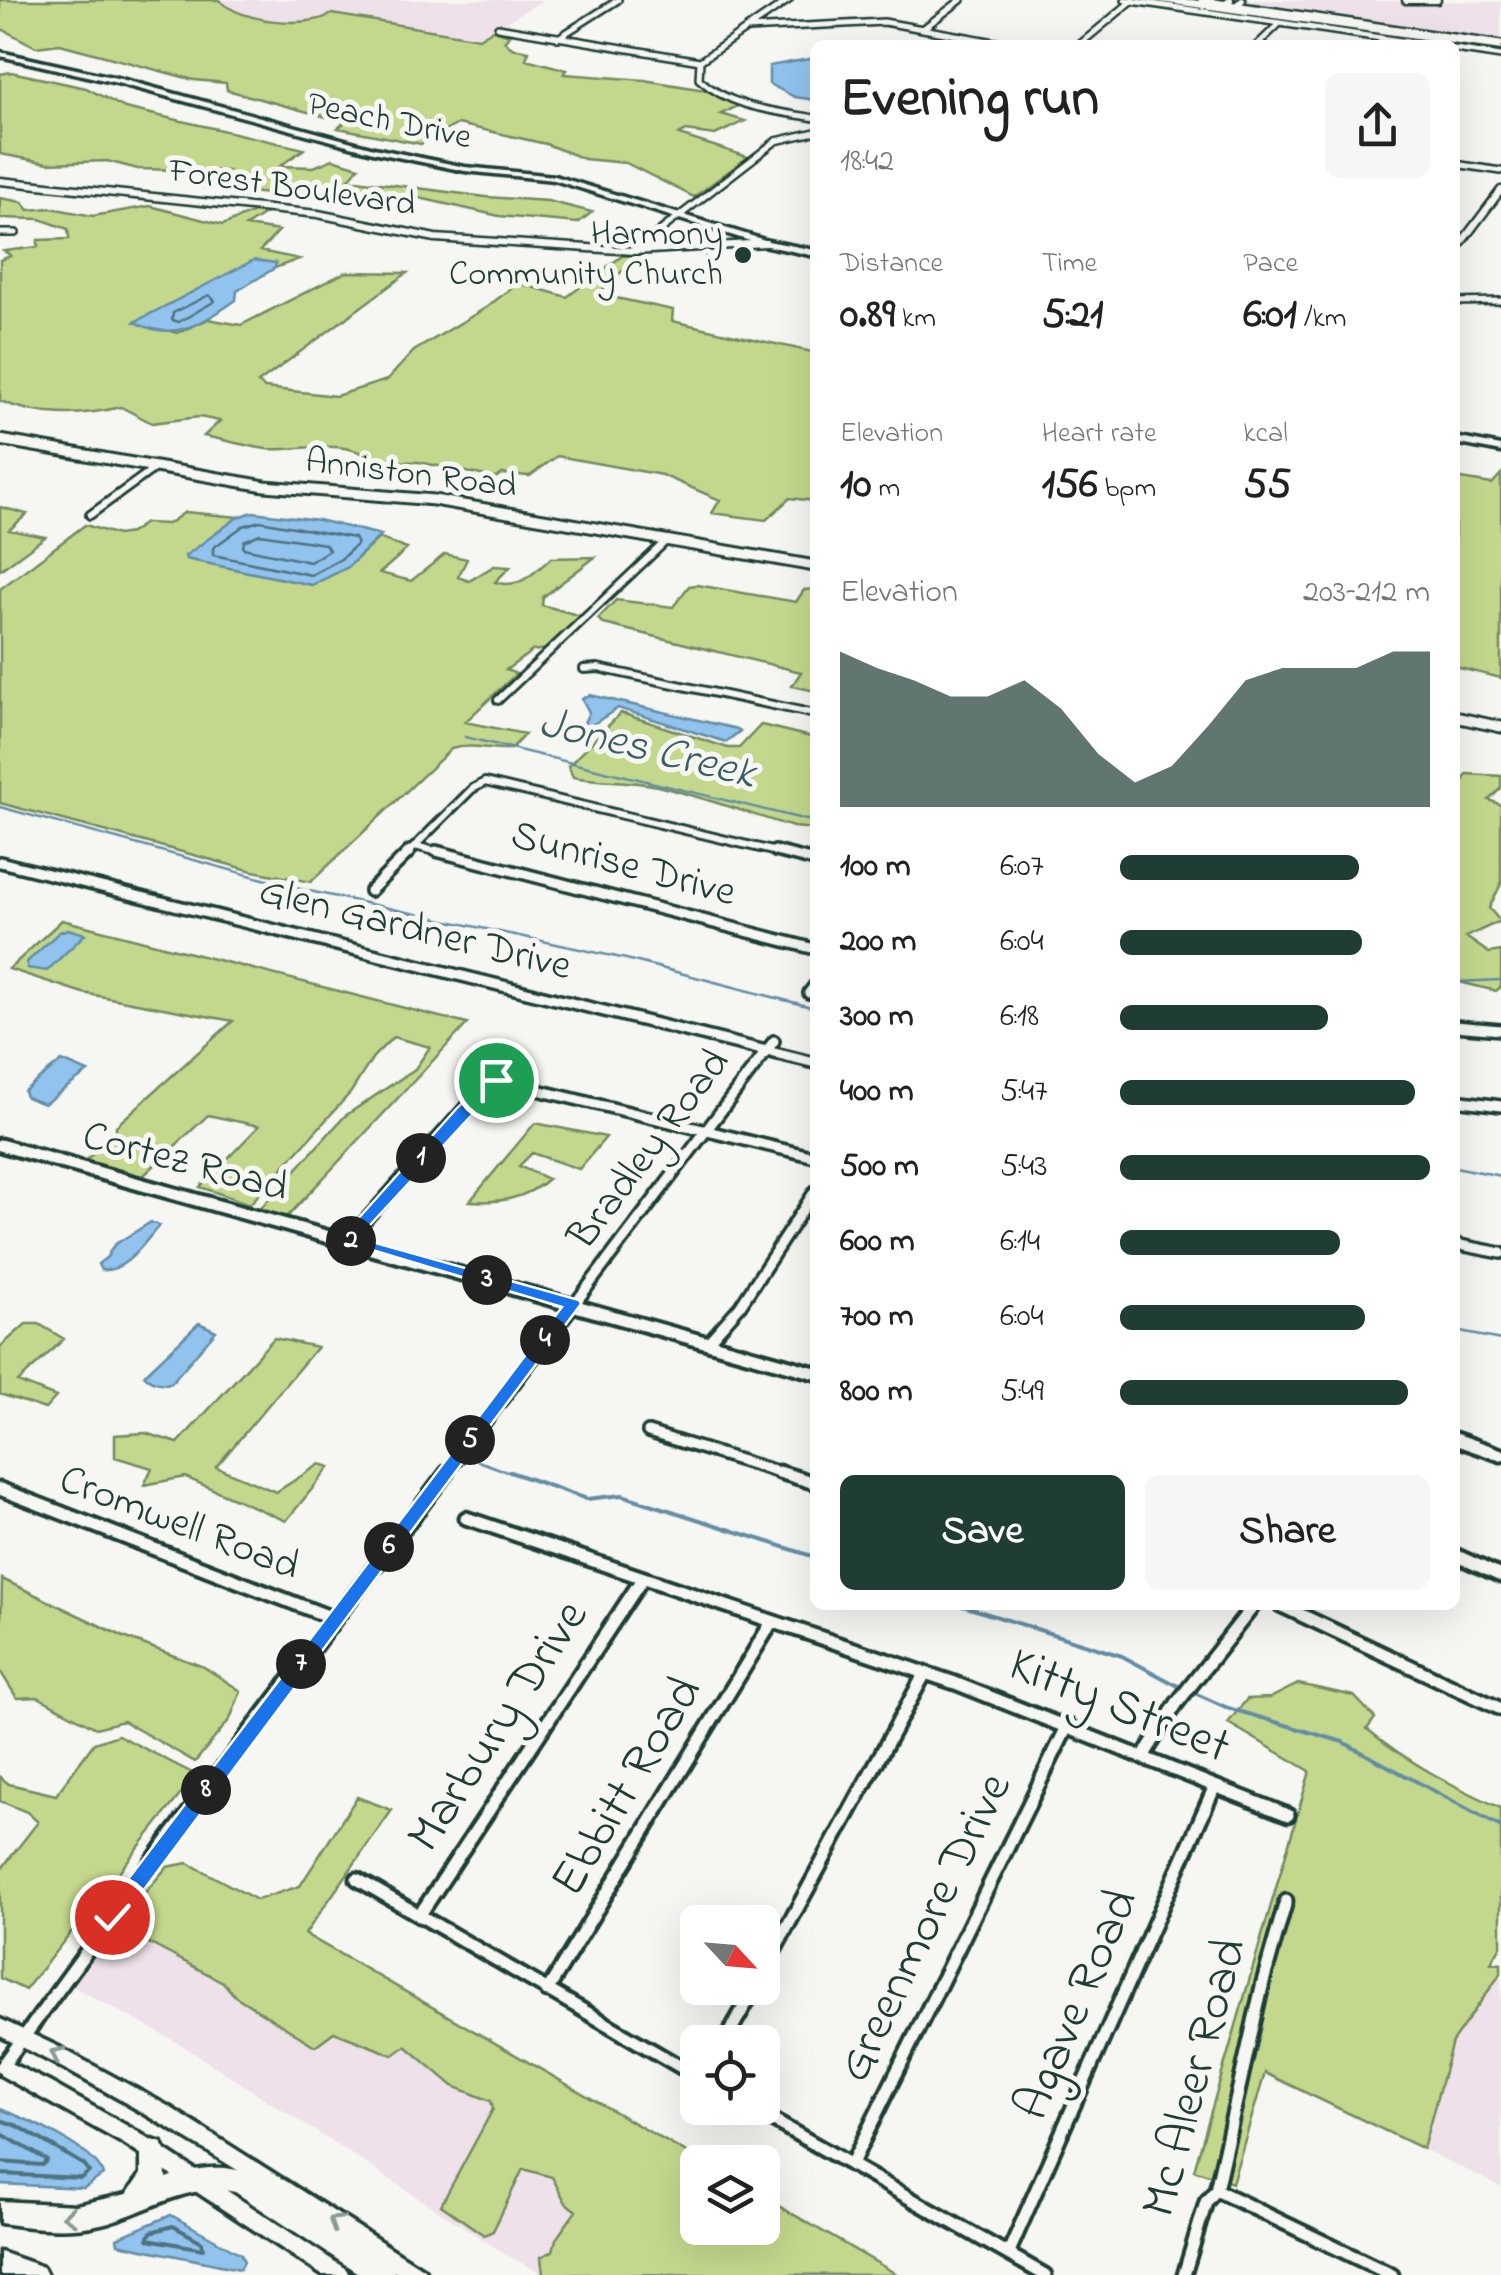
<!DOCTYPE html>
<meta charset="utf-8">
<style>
body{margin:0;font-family:"Indie Flower",sans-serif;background:#f6f6f6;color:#222;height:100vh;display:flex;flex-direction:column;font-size:38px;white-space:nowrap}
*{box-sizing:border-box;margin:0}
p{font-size:32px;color:#767676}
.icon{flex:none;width:55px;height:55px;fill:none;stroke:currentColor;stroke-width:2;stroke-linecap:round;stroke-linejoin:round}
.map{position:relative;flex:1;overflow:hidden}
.side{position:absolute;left:810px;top:40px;width:650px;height:1570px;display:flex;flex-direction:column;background:#fff;border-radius:15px;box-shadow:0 10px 40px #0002}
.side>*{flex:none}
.needle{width:65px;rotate:116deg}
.buttons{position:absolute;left:680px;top:1905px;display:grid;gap:20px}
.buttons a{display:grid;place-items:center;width:100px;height:100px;border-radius:15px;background:#fff;box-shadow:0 10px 40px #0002;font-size:50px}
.pin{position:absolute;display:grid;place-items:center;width:85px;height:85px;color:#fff;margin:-42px;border:5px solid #fff;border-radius:50%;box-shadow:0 2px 10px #0007}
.km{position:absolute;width:50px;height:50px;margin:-25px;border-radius:50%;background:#222;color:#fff;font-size:28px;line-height:50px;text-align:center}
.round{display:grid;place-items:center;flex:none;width:105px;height:105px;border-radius:15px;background:#f6f6f6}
.overview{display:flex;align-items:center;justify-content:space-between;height:170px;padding:0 30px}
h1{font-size:55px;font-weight:700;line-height:75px}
.figures{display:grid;grid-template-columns:repeat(3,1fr);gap:15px;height:170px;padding:10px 30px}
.figures div{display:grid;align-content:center}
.figures b{font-size:42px;font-weight:700}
.figures small{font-size:28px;font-weight:400}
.figures p{font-size:28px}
.chart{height:280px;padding:20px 30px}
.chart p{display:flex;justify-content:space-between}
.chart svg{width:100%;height:180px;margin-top:10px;fill:#1f3d34;opacity:.7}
.action{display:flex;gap:20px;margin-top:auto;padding:20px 30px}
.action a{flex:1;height:115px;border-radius:15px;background:#1f3d34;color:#fff;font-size:40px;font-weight:700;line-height:115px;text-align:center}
.action a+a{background:#f6f6f6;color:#222}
ul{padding:0 30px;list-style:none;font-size:32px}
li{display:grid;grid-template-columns:160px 120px 1fr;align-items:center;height:75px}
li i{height:25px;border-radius:12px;background:#1f3d34}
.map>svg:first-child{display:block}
</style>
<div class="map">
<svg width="1501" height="2275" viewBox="0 0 1501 2275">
<rect width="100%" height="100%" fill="#f6f6f2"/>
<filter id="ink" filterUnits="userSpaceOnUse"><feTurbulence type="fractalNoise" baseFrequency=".01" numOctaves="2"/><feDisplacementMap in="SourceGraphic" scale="20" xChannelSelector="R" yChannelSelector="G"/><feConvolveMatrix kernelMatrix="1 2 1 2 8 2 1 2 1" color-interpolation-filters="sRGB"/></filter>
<g filter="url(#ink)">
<path fill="#eee1e9" d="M219 0H543L479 38 332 14 315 23 272 20 228 10Z
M1249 0 1501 2V42L1244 4Z
M124 1917V1930L223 1982 235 1996 314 2046 334 2032 393 2054 406 2045 453 2086 491 2101 493 2109 442 2205 523 2169 552 2177 566 2203 576 2211 556 2239 553 2251 541 2257 543 2274 507 2255 182 2045 72 1986Z
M1501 1973V2187L1423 2149 1452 2042Z"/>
<path fill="#c4d88d" stroke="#728a60" stroke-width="2.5" d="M0 0H219C240 22 306 29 332 14L479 38 492 30 510 35 504 41 512 48 529 51 526 59 567 70 564 74 644 80 705 90 740 105 721 114 745 121 715 135 686 131 679 135 748 157 694 197 626 163 584 159 546 144 458 124 421 144 338 128 345 122 227 90 226 83 194 80 60 44 36 47 0 28Z
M11 72 86 88 125 108 304 149 280 166 314 167 333 159 359 167 349 179 486 197 548 201 592 212 578 223 499 216 415 197 310 198 318 189 294 185 277 195 205 187 227 171 138 169 107 161 48 163 0 154V74Z
M0 198 22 202 29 210 51 208 93 216 150 206 223 225 254 212 265 214 246 226 279 231 260 251 299 259 275 268V263L197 290 135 322 178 333 208 319 241 325 346 272 407 273 258 383 265 388 336 396 387 380 414 351 487 307 518 283 567 297 622 256 640 255 597 294 673 310 672 321 812 352 815 349V501L790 498 766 520 712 513 720 500 662 475 557 456 530 476 502 474 495 478 419 462 374 461C346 436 298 452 266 449 246 446 225 440 204 436L220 421 199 417 152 423 121 407C79 417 40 417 0 401V260L11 256 4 251 38 247V240L69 239 68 229 40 219 0 218Z
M1501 474V678L1455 667V478L1492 484Z
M0 507 27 514 9 530 45 537 0 570Z
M185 512 238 517 186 556V559L312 585 348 567 379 538 407 549 380 573 411 581 445 554 467 559 458 577 469 581 494 566 510 567 495 582C519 590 534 573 551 558L595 557 543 597 542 605 581 616 548 649 532 651 506 670 516 674 465 722 525 734 511 749C488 750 473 743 451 749L311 882 253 871 0 803V589L85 525 118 535 130 533 145 523 168 524Z
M697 585 796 602 804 590 815 589V691L792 686 801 672 604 624 598 619 616 600 673 607 689 586Z
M621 713 728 748H739L761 725 815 738V829L793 827C751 814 708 799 665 788 633 779 605 783 573 777L568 766Z
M1467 774 1501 776V788L1489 800 1501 805V884L1489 908 1500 921 1466 937 1489 953 1501 951V987L1496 991 1455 981V795Z
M62 920 467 1024 286 1218 260 1209 345 1116 415 1069 430 1047 393 1037 373 1057 351 1092 250 1204 200 1187 259 1126 208 1115 142 1177 85 1161 116 1132V1126L233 1021 83 993 9 969Z
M535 1123 606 1137 579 1169 532 1153 519 1166 548 1179C526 1199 499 1203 470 1201Z
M26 1324H39L64 1339 18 1382 56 1397 45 1409 0 1394V1347Z
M274 1338 317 1347 216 1467 276 1492 320 1464 330 1467 286 1521 185 1477 144 1485 152 1468 115 1457V1435L145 1433 178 1443Z
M2 1579 124 1637 204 1667 241 1691 230 1719 195 1762 123 1721 96 1728 38 1697 17 1698 0 1671Z
M1298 1684 1354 1696 1375 1718 1367 1729C1408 1763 1453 1786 1501 1808V1946L1491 1963 1501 1964V1973L1452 2042 1423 2149 1265 2073 1232 2183 1194 2170 1310 1771 1228 1723 1247 1699 1270 1698Z
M118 1735 196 1775 25 1990 0 1978V1871L38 1822 27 1812 0 1801V1777L9 1784 56 1795 94 1743Z
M357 1797 392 1810 305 1934 702 2162H698V2228H762L763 2197 898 2275 543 2274 541 2257 553 2251 556 2239 576 2211 566 2203 552 2177 523 2169 493 2231 484 2235 441 2205 493 2109 491 2101 453 2086 406 2046 393 2055 334 2032 315 2046 235 1996 223 1982 124 1930V1917L167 1867 188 1863 257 1900 300 1886Z"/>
<path fill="#92c3ee" stroke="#648da4" stroke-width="2.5" d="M815 58V100L795 97 769 84V66Z
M254 260 276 263 275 268 237 291 236 300C204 323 173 343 135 322Z
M253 512 318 520 381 535 348 567 312 585 186 559 185 556 238 517Z
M590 695 737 729 740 731 726 742 618 708 589 727 584 723 589 712 582 699Z
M68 929 85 934 47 971 27 968V962L59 932Z
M62 1061 88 1072 44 1104 26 1097 24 1091Z
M151 1222 159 1226C143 1243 126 1273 101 1270L98 1264 107 1257 114 1245Z
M199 1323 216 1331 171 1383C163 1385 149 1382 144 1375Z
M0 2109C25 2118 97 2150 103 2175L84 2188 0 2184Z
M171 2215 241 2254 244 2262 240 2269 118 2244 117 2238Z"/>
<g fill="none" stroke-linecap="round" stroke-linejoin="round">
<path stroke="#4d737e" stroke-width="2.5" d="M209 295 215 301 179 322 172 320 173 313Z
M260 521 354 538 357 544 341 559 311 575 213 555V548L243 526Z
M260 534 325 544 329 550 310 562 243 548 244 541Z"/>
<path stroke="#4d737e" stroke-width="4" d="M0 2120 18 2126 84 2165 89 2172 81 2178 0 2174
M0 2133 47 2160 42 2165 0 2162
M173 2226 202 2242 203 2249 148 2239 151 2232Z"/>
<path stroke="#648da4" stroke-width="2.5" d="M465 737 815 822
M0 807 300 889 626 959 815 1008
M1455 982 1501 980
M1455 1167 1501 1176
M1455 1331 1501 1340
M478 1461 517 1475"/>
<path stroke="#648da4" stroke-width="4" d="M510 1472 587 1499 622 1495 815 1557
M960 1605 1122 1656 1182 1688
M1190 1691 1228 1708 1343 1742 1501 1827"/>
<g stroke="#1f3d34" stroke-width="10">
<path id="minor-far3" d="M1125 0 1428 45
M1201 0 1501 44
M498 27 700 61
M924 28 961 0
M748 29 884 22 1011 45
M558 38 618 0
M1079 45 1133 0
M1257 45 1280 23
M1455 49 1501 56
M700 61 699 79C731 108 774 111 815 118
M700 61 789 0
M1455 164 1501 171
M0 233H16
M634 251 776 141 815 132
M1455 302 1501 301"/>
</g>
<g stroke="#1f3d34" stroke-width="12">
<path id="minor-far2" d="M90 515 156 467
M584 669 598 668 815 714
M498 700 666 541
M415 846 446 854
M407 854 472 789 485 782 785 854"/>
</g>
<g stroke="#1f3d34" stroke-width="16">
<path id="minor-far1" d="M436 851 815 949
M775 851 815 861
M0 862 815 1063
M370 891 410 851
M809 993 815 985
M1455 1026 1501 1030
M1455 1100 1501 1106
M347 1241 462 1111 496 1080 815 1157
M1455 1244 1501 1253
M709 1341 740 1306 815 1191
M648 1432 788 1475
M445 1475 774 1041"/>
</g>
<g stroke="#1f3d34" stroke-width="19">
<path id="minor" d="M779 1472 815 1483
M0 1489 335 1619
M466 1518 955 1683 1288 1815
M1455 1555 1501 1576
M1280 1605 1501 1709
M1144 1755 1177 1703 1254 1605
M357 1879 698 2077
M419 1916 642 1579
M762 1973 925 1673
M547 1991 772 1622
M724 2042 755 1988
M2 2067 167 1841 447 1472
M751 2108 1045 2275
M851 2165 1068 1725
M1216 2190 1392 2275
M1008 2254 1215 1786
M1184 2275 1206 2202 1216 2190 1263 1982 1286 1901"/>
</g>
<g stroke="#1f3d34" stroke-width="11">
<path id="tertiary-far2" d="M1406 0H1437
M1226 4 1230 0
M1237 5 1242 0
M0 181 318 214 435 238 634 251 766 243
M1455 251 1501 190"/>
</g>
<g stroke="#1f3d34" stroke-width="15">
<path id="tertiary-far1" d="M0 440 265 486 434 500 815 566
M1455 717 1501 727"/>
</g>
<g stroke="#1f3d34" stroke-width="19">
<path id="tertiary" d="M0 1145 815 1373
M1455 1439 1501 1455"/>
</g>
<g stroke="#1f3d34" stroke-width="7">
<path id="secondary" d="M0 52 121 79 374 148 465 167 555 176 768 241 815 250V256L763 245 554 180 465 171 373 152 117 83 0 56Z
M1455 437 1501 446V452L1455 443Z
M0 2019 61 2048 168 2106 424 2269 427 2275H400C270 2190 140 2104 0 2036Z
M0 2058 51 2083 138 2132 346 2269 349 2275H322L124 2144 0 2075Z"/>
</g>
<g stroke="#1f3d34" stroke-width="7">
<path id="trunk" d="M1146 0H1192L1501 46V50Z"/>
</g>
<g stroke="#1f3d34" stroke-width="7">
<path id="motorway" d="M153 2140 162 2143 165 2151 166 2178C195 2168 220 2163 250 2174L392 2267 396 2275H361L235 2192C187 2181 146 2214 101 2224 68 2232 33 2228 0 2223V2201L76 2205 127 2194 141 2174V2151L144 2143Z
M0 2252 43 2267 47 2275H0Z"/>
</g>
<use href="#minor-far3" stroke="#f6f6f2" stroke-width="5"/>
<use href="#minor-far2" stroke="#f6f6f2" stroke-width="6"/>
<use href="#minor-far1" stroke="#f6f6f2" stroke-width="9"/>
<use href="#minor" stroke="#f6f6f2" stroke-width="11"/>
<use href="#tertiary-far2" stroke="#f6f6f2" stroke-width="6"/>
<use href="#tertiary-far1" stroke="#f6f6f2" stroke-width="9"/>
<use href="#tertiary" stroke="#f6f6f2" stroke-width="11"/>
<use href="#secondary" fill="#f6f6f2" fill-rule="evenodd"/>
<use href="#trunk" fill="#f6f6f2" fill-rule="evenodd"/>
<use href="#motorway" fill="#f6f6f2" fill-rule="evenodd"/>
</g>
<defs><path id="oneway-chevron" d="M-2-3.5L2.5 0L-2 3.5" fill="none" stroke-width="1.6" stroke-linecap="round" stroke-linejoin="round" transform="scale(2.5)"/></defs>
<g stroke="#8a9a93">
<use href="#oneway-chevron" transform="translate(57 2054) rotate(-154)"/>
<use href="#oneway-chevron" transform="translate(69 2216) rotate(176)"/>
<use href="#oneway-chevron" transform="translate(335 2222) rotate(-147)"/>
</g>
</g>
<path fill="#1a73e8" stroke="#fff" stroke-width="2.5" d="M490 1076 504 1080 358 1238 579 1300 581 1304 119 1923H104L101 1917 104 1911 562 1307 339 1240 457 1108Z"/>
<circle fill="#1f3d34" stroke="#f6f6f2" stroke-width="4" cx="743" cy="255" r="10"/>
<g text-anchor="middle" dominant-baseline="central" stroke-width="10" stroke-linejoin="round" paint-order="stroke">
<g font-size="35" fill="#1f3d34" stroke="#f6f6f2">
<text transform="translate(389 122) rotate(12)">Peach Drive</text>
<text transform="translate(292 189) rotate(8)">Forest Boulevard</text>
<text transform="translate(411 475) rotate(7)">Anniston Road</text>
</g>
<g font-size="35" fill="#1f3d34" stroke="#f6f6f2" text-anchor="end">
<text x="723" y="235">Harmony<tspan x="723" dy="40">Community Church</tspan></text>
</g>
<g font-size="42" fill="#1f3d34" stroke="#f6f6f2">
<text transform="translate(623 865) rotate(15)">Sunrise Drive</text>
<text transform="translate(415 930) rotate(14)">Glen Gardner Drive</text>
<text transform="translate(650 1150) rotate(-53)">Bradley Road</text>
<text transform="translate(185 1163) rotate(15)">Cortez Road</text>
<text transform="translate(179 1524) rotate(21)">Cromwell Road</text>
</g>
<g font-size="45" font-style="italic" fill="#3c5e62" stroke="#f6f6f2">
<text transform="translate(647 750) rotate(14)">Jones Creek</text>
</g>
<g font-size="50" fill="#1f3d34" stroke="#f6f6f2">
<text transform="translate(1119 1707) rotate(22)">Kitty Street</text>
<text transform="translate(499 1727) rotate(-57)">Marbury Drive</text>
<text transform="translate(628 1787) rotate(-59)">Ebbitt Road</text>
<text transform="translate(926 1928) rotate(-64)">Greenmore Drive</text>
<text transform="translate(1078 2005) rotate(-67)">Agave Road</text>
<text transform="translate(1196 2078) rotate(-75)">Mc Aleer Road</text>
</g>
</g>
</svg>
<div class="buttons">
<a><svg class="needle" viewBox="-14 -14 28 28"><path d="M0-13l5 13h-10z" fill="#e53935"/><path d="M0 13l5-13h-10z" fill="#767676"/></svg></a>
<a><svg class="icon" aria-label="locate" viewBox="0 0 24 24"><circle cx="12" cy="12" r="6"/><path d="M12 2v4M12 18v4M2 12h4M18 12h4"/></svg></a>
<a><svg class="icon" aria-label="layers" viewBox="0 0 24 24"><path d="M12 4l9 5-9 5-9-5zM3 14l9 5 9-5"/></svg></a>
</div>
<div class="pin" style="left:496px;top:1080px;background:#1e9e55"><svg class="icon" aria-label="arrive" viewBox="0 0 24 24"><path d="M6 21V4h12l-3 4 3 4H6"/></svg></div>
<div class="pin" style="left:112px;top:1917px;background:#d93025"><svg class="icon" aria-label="check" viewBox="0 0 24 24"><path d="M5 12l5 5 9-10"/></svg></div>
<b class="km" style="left:421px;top:1158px">1</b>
<b class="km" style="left:351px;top:1241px">2</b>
<b class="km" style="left:487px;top:1280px">3</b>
<b class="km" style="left:545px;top:1340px">4</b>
<b class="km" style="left:470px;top:1440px">5</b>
<b class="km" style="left:389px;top:1547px">6</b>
<b class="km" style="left:301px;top:1664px">7</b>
<b class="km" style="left:206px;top:1790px">8</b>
<section class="side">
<div class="overview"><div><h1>Evening run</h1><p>18:42</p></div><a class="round"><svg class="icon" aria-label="share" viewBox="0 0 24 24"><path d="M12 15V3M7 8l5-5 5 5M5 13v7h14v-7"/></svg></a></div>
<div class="figures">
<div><p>Distance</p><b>0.89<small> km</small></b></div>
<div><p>Time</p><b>5:21</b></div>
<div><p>Pace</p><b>6:01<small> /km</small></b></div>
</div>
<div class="figures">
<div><p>Elevation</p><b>10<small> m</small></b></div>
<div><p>Heart rate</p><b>156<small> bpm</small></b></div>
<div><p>kcal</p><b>55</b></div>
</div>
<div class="chart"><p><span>Elevation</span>203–212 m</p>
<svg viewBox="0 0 160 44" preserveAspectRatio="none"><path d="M0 44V6L10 10L20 13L30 17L40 17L50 13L60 20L70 31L80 38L90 34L100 24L110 13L120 10L130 10L140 10L150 6L160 6V44z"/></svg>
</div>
<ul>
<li><b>100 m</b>6:07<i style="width:77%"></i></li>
<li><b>200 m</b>6:04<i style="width:78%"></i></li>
<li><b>300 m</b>6:18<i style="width:67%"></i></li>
<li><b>400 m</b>5:47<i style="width:95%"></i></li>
<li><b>500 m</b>5:43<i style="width:100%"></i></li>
<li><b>600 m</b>6:14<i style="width:71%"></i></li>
<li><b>700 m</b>6:04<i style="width:79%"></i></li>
<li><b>800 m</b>5:49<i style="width:93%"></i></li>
</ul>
<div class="action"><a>Save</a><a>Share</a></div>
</section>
</div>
